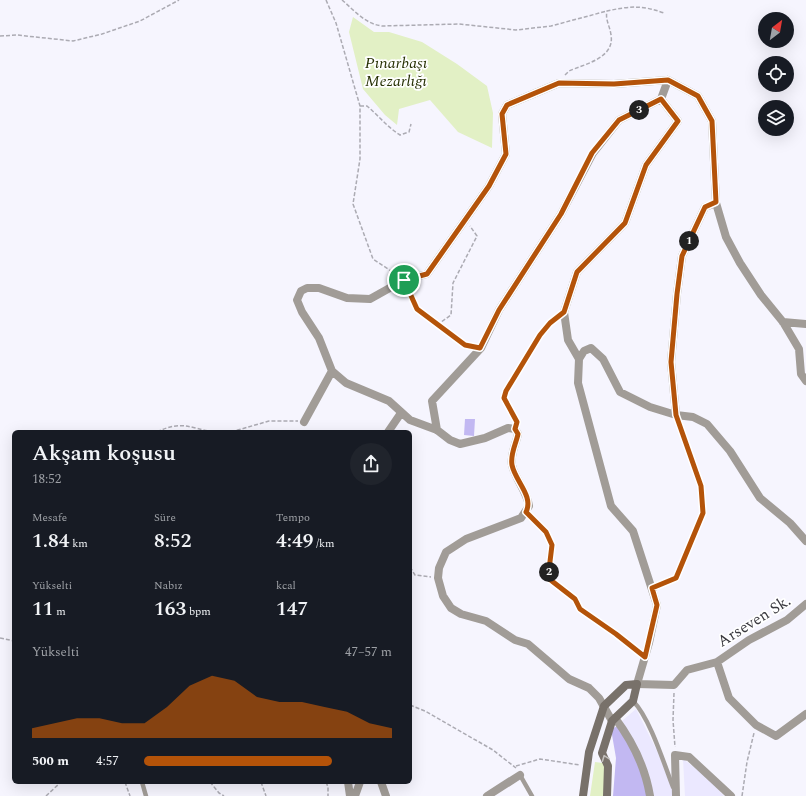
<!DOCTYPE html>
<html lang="tr">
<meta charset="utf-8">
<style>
body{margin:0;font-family:Spectral,serif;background:#20242c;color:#f1f3f6;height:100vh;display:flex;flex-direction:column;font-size:15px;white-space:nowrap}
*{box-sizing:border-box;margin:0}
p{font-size:13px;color:#9ea1a6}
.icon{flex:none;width:22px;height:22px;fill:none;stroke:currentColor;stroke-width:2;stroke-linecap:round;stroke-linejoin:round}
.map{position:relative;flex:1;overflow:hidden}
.side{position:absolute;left:12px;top:430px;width:400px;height:354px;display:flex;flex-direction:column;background:#171b24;border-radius:6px;box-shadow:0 4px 16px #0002}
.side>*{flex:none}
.needle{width:26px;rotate:31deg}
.controls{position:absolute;left:758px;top:12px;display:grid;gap:8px}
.controls a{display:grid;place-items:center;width:36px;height:36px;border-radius:50%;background:#171b24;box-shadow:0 4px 16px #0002;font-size:20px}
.pin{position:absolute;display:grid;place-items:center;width:34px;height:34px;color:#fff;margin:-17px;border:2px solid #fff;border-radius:50%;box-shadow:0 1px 4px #0007}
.km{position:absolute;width:20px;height:20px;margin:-10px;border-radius:50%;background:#222;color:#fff;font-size:11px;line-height:20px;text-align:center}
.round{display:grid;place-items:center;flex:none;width:42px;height:42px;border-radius:21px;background:#20242c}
.head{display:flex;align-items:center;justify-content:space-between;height:68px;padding:0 20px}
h1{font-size:22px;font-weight:600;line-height:30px}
.figures{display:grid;grid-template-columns:repeat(3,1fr);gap:6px;height:68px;padding:4px 20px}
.figures div{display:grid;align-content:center}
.figures b{font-size:20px;font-weight:600}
.figures small{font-size:11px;font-weight:400}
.figures p{font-size:11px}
.chart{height:112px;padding:8px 20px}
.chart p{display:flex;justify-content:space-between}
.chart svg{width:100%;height:72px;margin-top:4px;fill:#b45309;opacity:.7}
ul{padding:0 20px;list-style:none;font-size:13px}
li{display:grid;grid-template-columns:64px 48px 1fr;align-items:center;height:30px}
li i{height:10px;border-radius:5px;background:#b45309}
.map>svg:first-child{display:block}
</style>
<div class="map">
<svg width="806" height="796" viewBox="0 0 806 796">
<rect width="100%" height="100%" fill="#f6f5fe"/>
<path fill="#ebe8ff" d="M636 709 658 753 672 789 673 796H654L622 721Z
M683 759 706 776 724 796H685Z"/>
<path fill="#e2f0c5" d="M353 17 374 32H389L422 42 457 64 487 86 493 113 492 148 458 132 430 100 399 109 397 125 385 115 363 89 349 32Z
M595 762 603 763 607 769 604 796H590Z"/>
<path fill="#c2b8f2" d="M465 419H475L474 436 464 435Z
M618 726 626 736 644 777 649 796H613L616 758 611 729Z"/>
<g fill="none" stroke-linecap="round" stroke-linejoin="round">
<path stroke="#acabb3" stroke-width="1.5" stroke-dasharray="4 2" stroke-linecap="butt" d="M326 0 336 23 360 106V159L353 204 373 259 397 275
M342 0C354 10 365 24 382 26L459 24 516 30 551 26 607 11
M0 36 17 35 73 41 102 34 140 21 179 0
M565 75 569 71C585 64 615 58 611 35 610 26 605 20 607 11 630 6 642 5 664 13
M360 106H367C378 115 387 127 400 135L409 132 411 124
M407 287 417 309 465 345 473 347
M437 325 451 315 453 283 477 236 470 226
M157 432C182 420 189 428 214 432
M231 432 269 421H298
M530 516C556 542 553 543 548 578L575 599 580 609 616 634 639 652
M410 567 415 575 431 577
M659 585 676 578 703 513 701 486 679 423
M0 638 14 641
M674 693 673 720 675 747
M410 705 425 711 493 750 516 768
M516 766 540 759 580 765
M125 782 130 796
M210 782 219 793 224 796
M261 782 266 796
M326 782 328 787V796
M46 796 61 782
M742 796 747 762 754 733"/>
<path stroke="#a19c97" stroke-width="4.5" d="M515 429 517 422C512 411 503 403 506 391L540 335 550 323 564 312
M633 701C650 718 664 764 673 787
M520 775 532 796
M142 782 146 796"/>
<path stroke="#a19c97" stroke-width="8" d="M783 322 806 324
M579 359 568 340 564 312 577 272 625 223 646 165 678 121 661 99
M676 415 671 362 677 294 682 256 705 207 716 203
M304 422 332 371
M437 430 432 401 481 348 499 310 561 214 593 153 619 120 661 99 668 80
M388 432 401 413
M806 541 790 523 760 498 730 451 707 424 693 417 676 415 650 407 620 392 603 359 591 348 584 351 579 359 578 383 611 506 633 531 657 605 649 643 637 684 674 685 687 670 717 662 729 698 756 725 776 736 806 714
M717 662 749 640 787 620 806 604
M615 718C633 742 645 766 650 796
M612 721 599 698 589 688 569 679 528 644 515 640 486 621 461 614 451 608 443 596 438 578 439 568 446 552 466 539 521 518 529 506C527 491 515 479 512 465 510 454 516 444 518 434L515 429 508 428 485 438 460 444 450 440 437 430 410 420 389 401 346 383 332 371 319 338 302 312 297 300 301 291 307 288H319L347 298 370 299 404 280 427 274 489 186 506 154 502 114 507 105 559 83 614 84 668 80 698 96 712 121 716 203 726 237 740 263 761 295 783 322 799 349 801 374 806 381
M348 782 350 796
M381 782 386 796
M355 796 360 782
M487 796 520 775
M676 796 675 755 689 757 731 796"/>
<path stroke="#78716a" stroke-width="8" d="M583 796 589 752 604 706 626 685 637 684 633 701 612 721 602 753 608 766 607 796"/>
</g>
<defs><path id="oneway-chevron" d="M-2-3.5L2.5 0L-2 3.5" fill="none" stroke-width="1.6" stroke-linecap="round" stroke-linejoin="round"/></defs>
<use stroke="#c2bfbc" href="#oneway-chevron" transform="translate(605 758) rotate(-111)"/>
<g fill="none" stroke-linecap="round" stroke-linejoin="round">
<g stroke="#fff" stroke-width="8">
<path id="route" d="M668 80 698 96 712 121 716 202 705 207 682 256 677 294 671 362 676 415 701 486 703 513 676 578 652 588 657 605 645 657 616 634 580 609 575 599 548 578 552 545 546 532 526 512C534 496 515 481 512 465 510 454 516 444 518 434L515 429 517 422 504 398 506 391 540 335 550 323 564 312 577 272 625 223 646 165 678 121 661 99 619 120 592 153 561 214 499 310 480 348 465 345 417 309 404 280 427 274 489 186 506 154 502 114 507 105 559 83 614 84Z"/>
</g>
<use href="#route" stroke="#b45309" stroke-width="5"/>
</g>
<g text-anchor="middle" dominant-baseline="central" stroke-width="3.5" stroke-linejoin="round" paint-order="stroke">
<g font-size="16" font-style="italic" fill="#283205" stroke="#fff">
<text x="396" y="63">Pınarbaşı<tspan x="396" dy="18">Mezarlığı</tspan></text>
</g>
<g font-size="16" fill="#39383e" stroke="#fff">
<text transform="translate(754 621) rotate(-32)">Arseven Sk.</text>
</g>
</g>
</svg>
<div class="controls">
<a><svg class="needle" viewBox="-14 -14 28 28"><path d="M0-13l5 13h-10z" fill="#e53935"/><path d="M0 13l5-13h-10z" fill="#9ea1a6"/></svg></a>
<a><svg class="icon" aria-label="locate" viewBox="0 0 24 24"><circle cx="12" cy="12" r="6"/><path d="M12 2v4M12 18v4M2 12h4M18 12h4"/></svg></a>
<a><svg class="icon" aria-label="layers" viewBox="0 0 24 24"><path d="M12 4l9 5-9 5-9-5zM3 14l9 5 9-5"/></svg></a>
</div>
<div class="pin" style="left:404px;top:280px;background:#1e9e55"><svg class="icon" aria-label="arrive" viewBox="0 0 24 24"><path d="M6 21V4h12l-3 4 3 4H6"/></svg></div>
<b class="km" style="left:689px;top:241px">1</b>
<b class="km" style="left:549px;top:572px">2</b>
<b class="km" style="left:639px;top:110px">3</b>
<section class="side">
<div class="head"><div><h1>Akşam koşusu</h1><p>18:52</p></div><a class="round"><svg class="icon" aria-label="share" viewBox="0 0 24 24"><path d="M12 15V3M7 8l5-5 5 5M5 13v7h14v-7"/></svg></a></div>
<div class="figures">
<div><p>Mesafe</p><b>1.84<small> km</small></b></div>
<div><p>Süre</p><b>8:52</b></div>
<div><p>Tempo</p><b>4:49<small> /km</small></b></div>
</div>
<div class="figures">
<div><p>Yükselti</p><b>11<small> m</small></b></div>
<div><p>Nabız</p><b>163<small> bpm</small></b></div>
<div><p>kcal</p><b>147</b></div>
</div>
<div class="chart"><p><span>Yükselti</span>47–57 m</p>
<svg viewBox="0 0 160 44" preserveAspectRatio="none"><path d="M0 44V38L10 35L20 32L30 32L40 35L50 35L60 25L70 12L80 6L90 9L100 19L110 22L120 22L130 25L140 28L150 35L160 38V44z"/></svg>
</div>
<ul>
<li><b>500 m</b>4:57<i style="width:76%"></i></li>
</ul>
</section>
</div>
